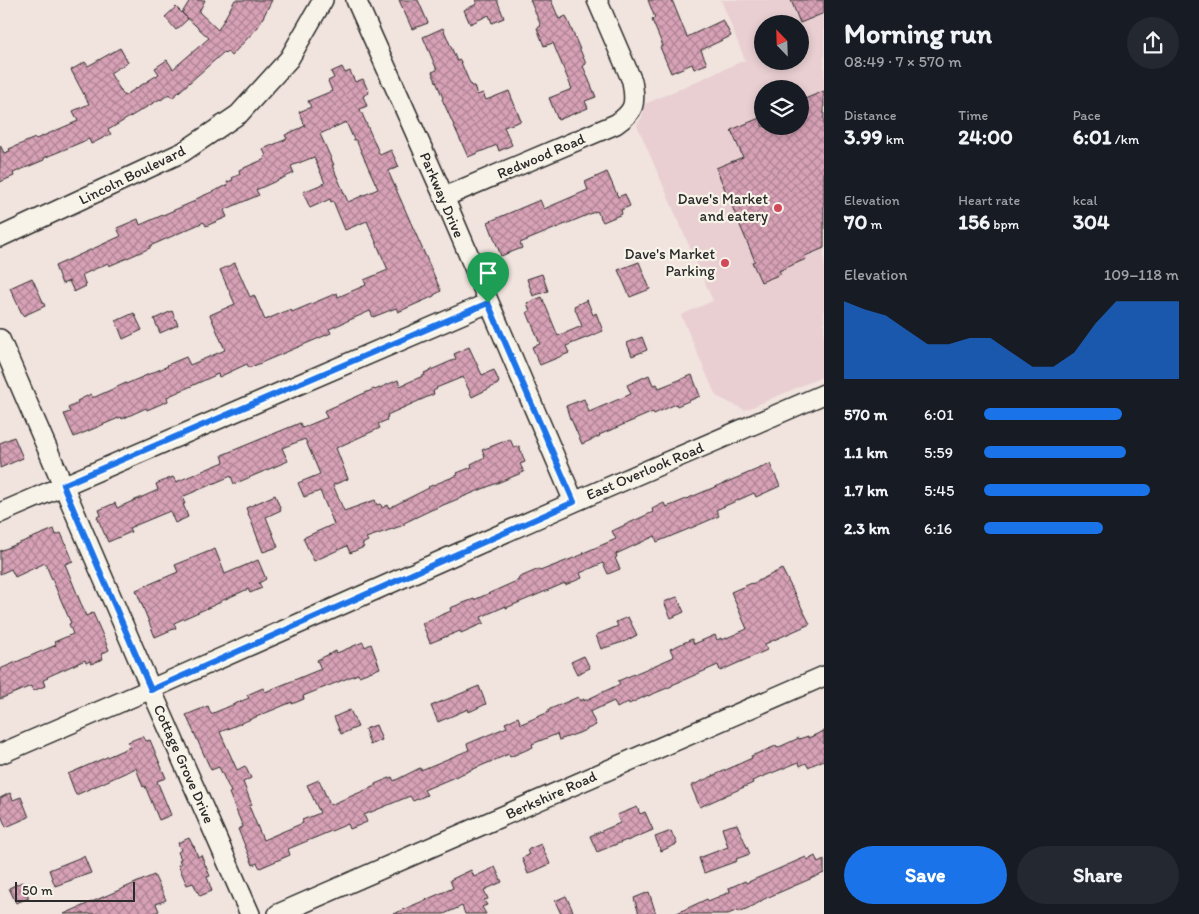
<!DOCTYPE html>
<meta charset="utf-8">
<style>
body{margin:0;font-family:Itim,sans-serif;background:#242831;color:#f1f3f6;height:100vh;display:flex;flex-direction:column;font-size:19px;white-space:nowrap}
*{box-sizing:border-box;margin:0}
p{font-size:16px;color:#9ea1a6}
.icon{flex:none;width:28px;height:28px;fill:none;stroke:currentColor;stroke-width:2;stroke-linecap:round;stroke-linejoin:round}
.map{position:relative;flex:1;overflow:hidden}
.drawer{display:flex;flex-direction:column;background:#171b24;width:375px}
.drawer>*{flex:none}
.needle{width:32px;rotate:337deg}
.tools{position:absolute;left:754px;top:15px;display:grid;gap:10px}
.tools a{display:grid;place-items:center;width:55px;height:55px;border-radius:50%;background:#171b24;box-shadow:0 2px 8px #0003;font-size:25px}
.scale{position:absolute;left:15px;bottom:12px;width:120px;box-sizing:border-box;padding-left:5px;border:2px solid #2b2b2b;border-top:0;font-size:14px;line-height:18px;white-space:nowrap;color:#2b2b2b;-webkit-text-stroke:4px #f7f3e8;paint-order:stroke}
.pin{position:absolute;display:grid;place-items:center;width:42px;height:42px;color:#fff;margin:-51px -21px;border-radius:50% 50% 50% 0;rotate:-45deg;box-shadow:0 0 5px #0007}
.pin .icon{rotate:45deg}
.round{display:grid;place-items:center;flex:none;width:52px;height:52px;border-radius:26px;background:#242831}
.headline{display:flex;align-items:center;justify-content:space-between;height:85px;padding:0 20px}
h1{font-size:28px;font-weight:700;line-height:38px}
.stats{display:grid;grid-template-columns:repeat(3,1fr);gap:8px;height:85px;padding:5px 20px}
.stats div{display:grid;align-content:center}
.stats b{font-size:21px;font-weight:700}
.stats small{font-size:14px;font-weight:400}
.stats p{font-size:14px}
.chart{height:140px;padding:10px 20px}
.chart p{display:flex;justify-content:space-between}
.chart svg{width:100%;height:90px;margin-top:5px;fill:#1a73e8;opacity:.7}
.button{display:flex;gap:10px;margin-top:auto;padding:10px 20px}
.button a{flex:1;height:58px;border-radius:30px;background:#1a73e8;color:#fff;font-size:20px;font-weight:700;line-height:58px;text-align:center}
.button a+a{background:#242831;color:#f1f3f6}
ul{padding:0 20px;list-style:none;font-size:16px}
li{display:grid;grid-template-columns:80px 60px 1fr;align-items:center;height:38px}
li i{height:12px;border-radius:6px;background:#1a73e8}
main{display:flex;flex:1;min-height:0}
.map>svg:first-child{display:block}
</style>
<main>
<div class="map">
<svg width="824" height="914" viewBox="0 0 824 914">
<defs>
<pattern id="building-cross-hatch" width="8" height="8" patternUnits="userSpaceOnUse" patternTransform="scale(1.25)"><rect width="8" height="8" fill="#d7a1b6"/><path d="M0 0l8 8M0 8l8-8" fill="none" stroke="#af8394"/></pattern>
</defs>
<rect width="100%" height="100%" fill="#f1e3de"/>
<filter id="ink" filterUnits="userSpaceOnUse"><feTurbulence type="fractalNoise" baseFrequency=".02" numOctaves="2"/><feDisplacementMap in="SourceGraphic" scale="10" xChannelSelector="R" yChannelSelector="G"/><feConvolveMatrix kernelMatrix="1 2 1 2 8 2 1 2 1" color-interpolation-filters="sRGB"/></filter>
<g filter="url(#ink)">
<path fill="#e9cfd2" fill-rule="evenodd" d="M721 0H824V376L745 410 716 396 681 315 713 301 637 125 642 117 645 104 745 60ZM762 24H800V61H762ZM762 89H800V126H762Z"/>
<path fill="url(#building-cross-hatch)" stroke="#2b2b2b" fill-rule="evenodd" d="M190 0H205L199 12 218 30 235 0H272L258 27 231 56 227 51 225 53 224 52 172 98 169 94 161 100 160 99 108 130 111 134 91 144 89 139 44 158V160L13 173 14 176 0 182V145L4 153 10 151 9 149 35 138 36 139 78 121 73 111 89 104 71 70 85 62 88 66 120 48 128 62 110 73 124 96 159 74 155 68 167 60 173 69 209 38 182 13Z
M399 0H418L428 23 412 29Z
M476 0H497L504 18 492 23 489 15 470 24 464 10 477 4Z
M530 0H551L559 19 566 16 586 64 583 66 596 97 585 101 588 108 558 120 549 98 572 89 553 43 544 46 537 28 541 26Z
M648 0H672L687 37 723 20 731 36 701 50 707 64 694 69 692 64 671 73 660 47 663 46 652 20 655 18Z
M791 0H824V13L800 23Z
M176 7 188 19 176 30 165 17Z
M443 28 457 61 460 60 471 86H474L477 95 483 93 486 100 509 91 521 121 504 127 512 145 499 151 497 145 468 157 442 99 443 98 432 72 437 70 423 37Z
M342 67 345 73 350 71 355 82 363 79 369 93 363 96 367 106 360 109 380 155 391 150 399 167 388 171 441 291 434 295V296L398 312 396 308 373 317 370 311 329 329 331 333 249 368 247 364 219 377 218 374 167 397 168 401 147 410 146 408 122 419 121 417 74 437 64 414 70 412 68 408 78 403 77 401 91 394 92 397H95L126 383V384L168 366 167 365 186 357 190 365 225 350 210 315 235 304 220 270 235 263 250 297 254 295 265 320 291 309 292 312 337 293 338 297 366 285 364 280 388 270 367 221 345 230 333 201 331 202 330 199 310 208 303 192 325 183 314 157 291 166 294 173 256 190 259 195 224 210 227 217 206 226 204 222 150 246V248L109 266 108 263 82 275 86 286 74 292 69 281 62 284 55 266 121 236 117 228 138 219 140 225 195 201V200L198 198 228 185 227 182 233 180 232 178 240 174 239 170 265 159 264 157 266 156 263 149 287 139 285 135 305 126 299 112 311 107 308 101 332 91 328 81 334 78 331 72ZM346 122 354 140H356L378 189 348 202 332 165H334L320 134Z
M824 91V248L805 256 806 259 779 271 781 274 761 282 752 262 755 261 716 168 743 157 731 130 762 117V126H800V101Z
M607 172 618 197 625 194 630 206 621 210 622 214 603 222 597 211 520 243 522 248 501 256 488 222 540 200 544 209 588 190 585 182Z
M639 262 650 289 630 297 618 270Z
M542 274 548 291 533 296 527 279Z
M32 278 45 306 23 316 10 288Z
M542 297 558 336 582 326 574 306 587 300 593 315 596 313 603 331 566 346 569 353 540 365 532 347 540 344 527 312 530 311 527 303Z
M172 311 178 325 160 333 154 319Z
M134 313 142 330 123 339 116 321Z
M642 337 647 350 632 356 627 343Z
M469 347 482 375 494 370 499 382 498 383V384L472 397 463 377 436 388 437 389 433 391 434 394 387 415 388 417 386 418 387 420 378 424 380 428 336 448 348 479 333 485 344 511 375 500 377 505 381 504 382 508 388 505 389 508 429 488 428 487 458 475 457 473 472 467 471 464 485 457 482 450 510 439 514 448 519 446 525 462 520 464 524 472 431 510 404 523V525L366 538 368 541 362 544 364 547 350 553 347 546 314 561 303 538 334 524 320 491 304 497 298 483 320 474 305 439 282 448 288 461 234 484 231 476 182 497 185 504H183L188 517 175 523 170 511 129 528 131 532 108 542 97 517 101 515 99 510 115 503 117 508 158 490 156 484 173 477 176 482 224 462 222 455 300 423 302 428 326 418H327L324 411 374 389 375 390 398 380 400 386 425 375 424 373 456 359 454 354Z
M649 375 653 385 657 384 659 388 692 375 700 396 677 406 676 404 654 414 653 412 599 435 600 436 582 444 571 419H570L566 406 584 399 589 412 631 394 627 385Z
M14 437 23 458 0 468V443Z
M770 464 780 486 756 497 754 493 716 510 719 516 691 528 657 542 655 536 616 554 617 557 615 558 620 569 608 574 603 563 580 573 582 578 565 585V583L506 608V606L481 617 484 623 461 633 460 631 430 643 422 623 451 611 450 608 474 599V600L519 580 518 578 539 569 540 571 584 554 583 553 616 539 612 531 653 512 652 509 664 503 666 507 672 505Z
M275 495 281 510 266 517 278 547 263 552 246 508Z
M54 529 56 535 61 533 73 561 65 564 86 616 93 613 109 650 101 654 103 659 91 664 90 661 86 663 85 660 47 677 48 678 43 680 45 686 33 691 31 686 0 699V669L56 645 54 642 73 634 69 624 71 623 45 563 15 577 11 569 0 574V551Z
M215 549 225 574 258 560 266 579 259 583 262 588 250 593 248 589 221 601V602L174 623 176 628 155 637 136 590 178 572 175 565Z
M782 569 810 624 765 644 767 650 720 671 718 665 672 685V686L648 696V695L629 704 628 702 617 708 614 701 590 712 596 725 579 733 559 740 557 734 532 744 533 747 510 757 509 754 424 790 427 795 413 801 410 796 364 815 367 822 350 829 348 824 288 849 290 855 260 868 257 863 253 865 238 829 243 827 229 793 231 792 219 767 211 770 186 715 208 706 211 714 249 698 247 695 263 688 265 692 321 669 317 660 336 651 337 653 363 642 365 647 371 644 380 668 359 676 358 674 303 696 304 699 292 704V702L220 732 237 770 245 766 251 778 243 782 252 805 249 806 263 840 303 823 302 820 320 813 307 785 319 780 330 805 375 786V784L392 777 394 781 420 768 421 770 469 750 467 744 507 727 505 723 518 717 521 724 549 712 548 710 578 697 580 701 584 699V701L620 684 618 681 674 657 670 649 692 639 694 644 715 635 717 640 721 638 722 640 747 629 731 592 752 583V584Z
M677 597 684 612 671 618 664 602Z
M628 617 637 635 626 641 601 649 596 635 618 626 616 622Z
M584 656 590 668 577 674 571 662Z
M479 686 486 704 469 712 468 709 438 722 431 706Z
M350 710 358 727 341 734 334 717Z
M376 725 382 740 370 745 365 729Z
M824 731V760L808 767 806 763 800 766 799 762 752 781 753 783 700 807 691 786 752 758 751 756 776 746 777 748 799 738V739L808 736V738Z
M143 736 146 741 150 740 166 778 157 781 171 815 159 820 145 786 143 787 136 768 76 795 68 774 130 747 128 742Z
M10 793 13 800 21 797 29 817 6 827 0 813V798Z
M637 807 640 814 645 812 653 830 627 841V840L597 852 590 836 620 823 617 815Z
M737 824 750 854 736 859 737 861 704 873 699 858 728 847 722 828Z
M671 831 677 844 661 851 655 837Z
M189 838 193 846H194L198 857 201 855 210 876 207 877 212 891 200 896 193 883 187 885 178 865 181 864 179 860 181 859 178 852 181 850 178 843Z
M541 844 550 864 528 874 522 858 529 855 527 850Z
M84 856 91 873 55 886 49 870Z
M815 856 818 863 824 860V873L764 899 755 905 739 912 738 910 728 914H675L707 899 708 901 730 892 729 888 745 881 746 883 806 857 808 860Z
M495 867 502 882 484 890 488 899 484 900 487 905 482 907 486 914H465L462 906 444 914H393L453 888 450 880 471 870 474 877Z
M154 875 166 900 156 904 159 911 151 914H64Z
M22 882 29 898 16 903 9 888Z
M649 892 656 914H639L634 898Z
M566 896 573 911 566 914H561L555 901Z"/>
<g fill="none" stroke-linecap="round" stroke-linejoin="round">
<g stroke="#2b2b2b" stroke-width="22">
<path id="street" d="M356 0 444 197 574 502
M444 197 616 124C635 111 636 104 632 81L597 0
M0 237 183 152 239 114 289 59 323 0
M0 339 151 689 250 914
M0 513 488 303
M0 754 151 689 574 502 824 394
M278 914 824 676"/>
</g>
<use href="#street" stroke="#f7f3e8" stroke-width="19"/>
</g>
</g>
<g fill="none" stroke-linecap="round" stroke-linejoin="round" filter="url(#ink)">
<g stroke="#fff" stroke-width="10">
<path id="route" d="M488 303 574 502 151 690 63 485Z"/>
</g>
<use href="#route" stroke="#1a73e8" stroke-width="6"/>
</g>
<g fill="#d1495b" stroke="#f7f3e8" stroke-width="2">
<circle cx="778" cy="208" r="5"/>
<circle cx="725" cy="263" r="5"/>
</g>
<g text-anchor="middle" dominant-baseline="central" stroke-width="4.5" stroke-linejoin="round" paint-order="stroke">
<g font-size="15" fill="#2b2b2b" stroke="#f7f3e8">
<text transform="translate(541 156) rotate(-23)">Redwood Road</text>
<text transform="translate(132 175) rotate(-26)">Lincoln Boulevard</text>
<text transform="translate(442 195) rotate(67)">Parkway Drive</text>
<text transform="translate(645 471) rotate(-23)">East Overlook Road</text>
<text transform="translate(184 764) rotate(66)">Cottage Grove Drive</text>
<text transform="translate(551 795) rotate(-24)">Berkshire Road</text>
</g>
<g font-size="15" fill="#2b2b2b" stroke="#f7f3e8" text-anchor="end">
<text x="768" y="199">Dave's Market<tspan x="768" dy="17">and eatery</tspan></text>
<text x="715" y="254">Dave's Market<tspan x="715" dy="17">Parking</tspan></text>
</g>
</g>
</svg>
<div class="tools">
<a><svg class="needle" viewBox="-14 -14 28 28"><path d="M0-13l5 13h-10z" fill="#e53935"/><path d="M0 13l5-13h-10z" fill="#9ea1a6"/></svg></a>
<a><svg class="icon" aria-label="layers" viewBox="0 0 24 24"><path d="M12 4l9 5-9 5-9-5zM3 14l9 5 9-5"/></svg></a>
</div>
<div class="scale">50 m</div>
<div class="pin" style="left:488px;top:303px;background:#1e9e55"><svg class="icon" aria-label="arrive" viewBox="0 0 24 24"><path d="M6 21V4h12l-3 4 3 4H6"/></svg></div>
</div>
<section class="drawer">
<div class="headline"><div><h1>Morning run</h1><p>08:49 · 7 × 570 m</p></div><a class="round"><svg class="icon" aria-label="share" viewBox="0 0 24 24"><path d="M12 15V3M7 8l5-5 5 5M5 13v7h14v-7"/></svg></a></div>
<div class="stats">
<div><p>Distance</p><b>3.99<small> km</small></b></div>
<div><p>Time</p><b>24:00</b></div>
<div><p>Pace</p><b>6:01<small> /km</small></b></div>
</div>
<div class="stats">
<div><p>Elevation</p><b>70<small> m</small></b></div>
<div><p>Heart rate</p><b>156<small> bpm</small></b></div>
<div><p>kcal</p><b>304</b></div>
</div>
<div class="chart"><p><span>Elevation</span>109–118 m</p>
<svg viewBox="0 0 160 44" preserveAspectRatio="none"><path d="M0 44V6L10 10L20 13L30 20L40 27L50 27L60 24L70 24L80 31L90 38L100 38L110 31L120 17L130 6L140 6L150 6L160 6V44z"/></svg>
</div>
<ul>
<li><b>570 m</b>6:01<i style="width:71%"></i></li>
<li><b>1.1 km</b>5:59<i style="width:73%"></i></li>
<li><b>1.7 km</b>5:45<i style="width:85%"></i></li>
<li><b>2.3 km</b>6:16<i style="width:61%"></i></li>
</ul>
<div class="button"><a>Save</a><a>Share</a></div>
</section>
</main>
